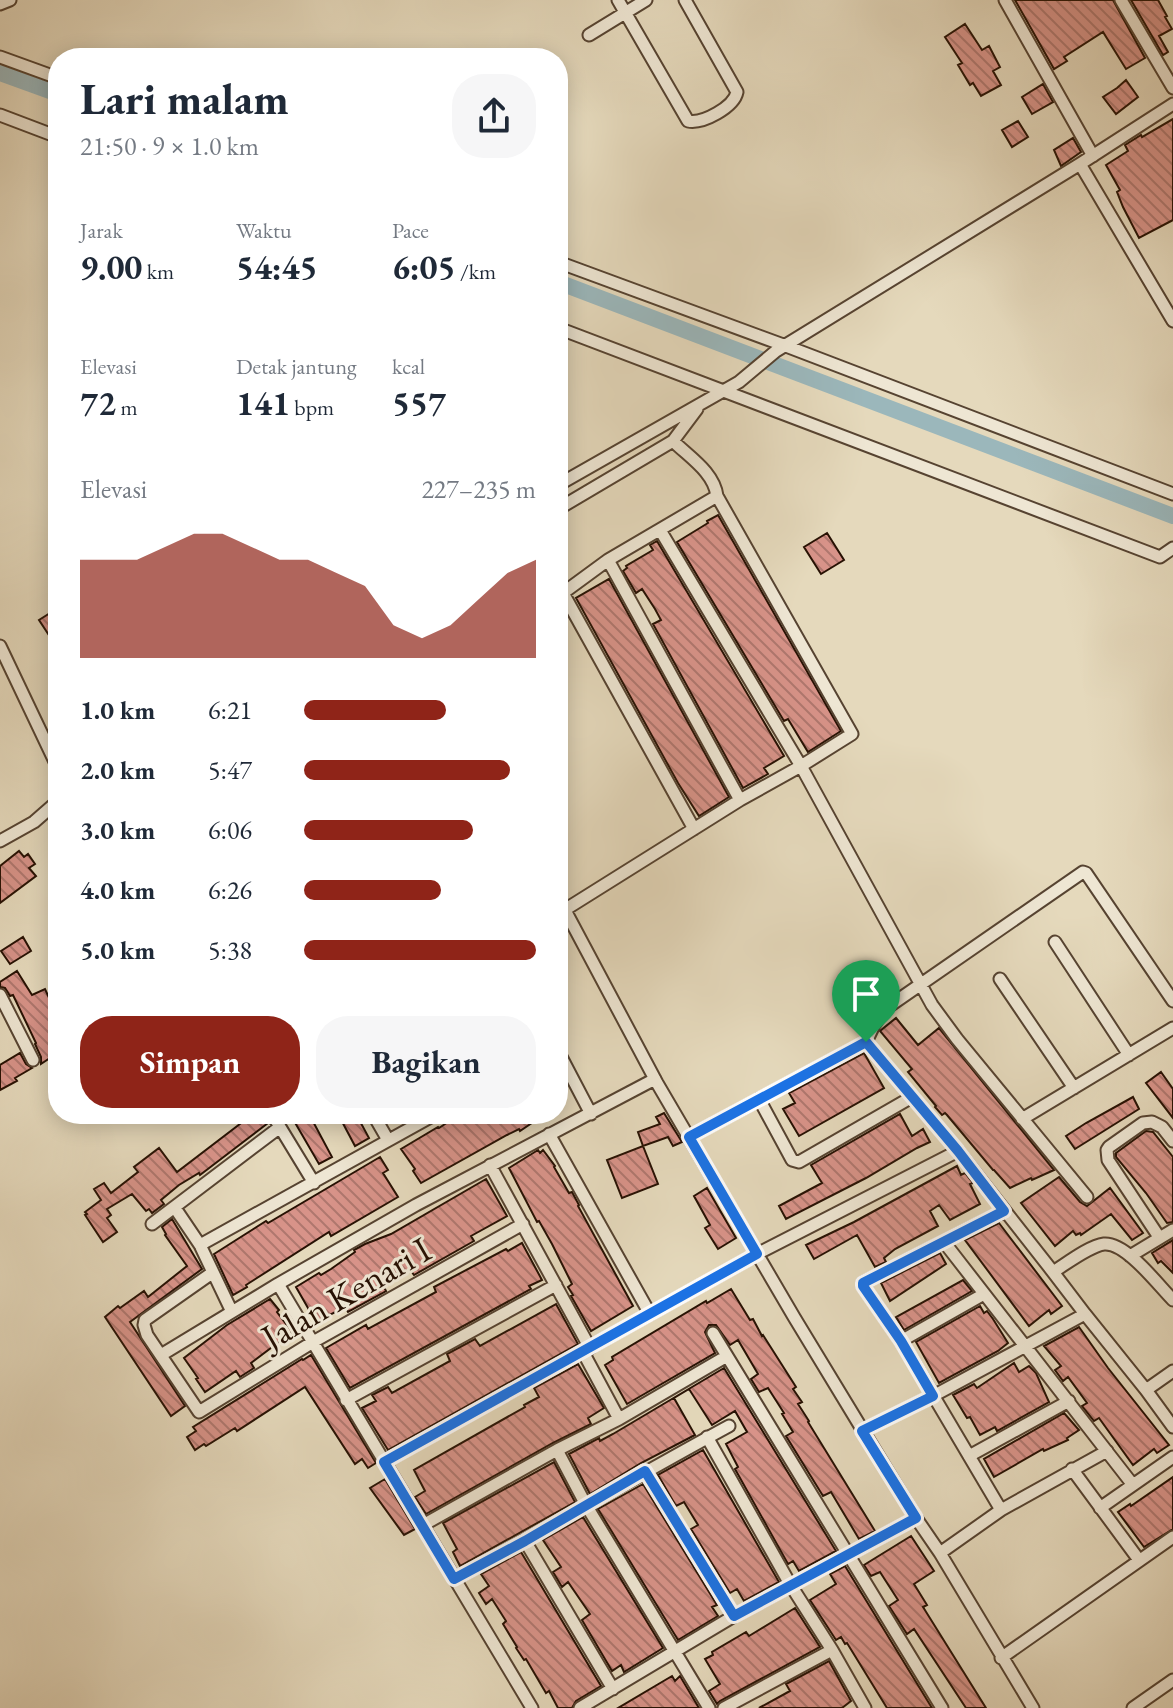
<!DOCTYPE html>
<html lang="id">
<meta charset="utf-8">
<style>
body{margin:0;font-family:"EB Garamond",serif;background:#f6f6f7;color:#1f2937;height:100vh;display:flex;flex-direction:column;font-size:30px;white-space:nowrap}
*{box-sizing:border-box;margin:0}
p{font-size:26px;color:#747a83}
.icon{flex:none;width:44px;height:44px;fill:none;stroke:currentColor;stroke-width:2;stroke-linecap:round;stroke-linejoin:round}
.map{position:relative;flex:1;overflow:hidden}
.sheet{position:absolute;left:48px;top:48px;width:520px;height:1076px;display:flex;flex-direction:column;background:#fff;border-radius:32px;box-shadow:0 4px 20px #0003}
.sheet>*{flex:none}
.pin{position:absolute;display:grid;place-items:center;width:68px;height:68px;color:#fff;margin:-82px -34px;border-radius:50% 50% 50% 0;rotate:-45deg;box-shadow:0 0 8px #0007}
.pin .icon{rotate:45deg}
.round{display:grid;place-items:center;flex:none;width:84px;height:84px;border-radius:32px;background:#f6f6f7}
.headline{display:flex;align-items:center;justify-content:space-between;height:136px;padding:0 32px}
h1{font-size:44px;font-weight:700;line-height:60px}
.stats{display:grid;grid-template-columns:repeat(3,1fr);gap:12px;height:136px;padding:8px 32px}
.stats div{display:grid;align-content:center}
.stats b{font-size:34px;font-weight:700}
.stats small{font-size:22px;font-weight:400}
.stats p{font-size:22px}
.chart{height:224px;padding:16px 32px}
.chart p{display:flex;justify-content:space-between}
.chart svg{width:100%;height:144px;margin-top:8px;fill:#8f2418;opacity:.7}
.action{display:flex;gap:16px;margin-top:auto;padding:16px 32px}
.action a{flex:1;height:92px;border-radius:32px;background:#8f2418;color:#fff;font-size:32px;font-weight:700;line-height:92px;text-align:center}
.action a+a{background:#f6f6f7;color:#1f2937}
ul{padding:0 32px;list-style:none;font-size:26px}
li{display:grid;grid-template-columns:128px 96px 1fr;align-items:center;height:60px}
li i{height:20px;border-radius:10px;background:#8f2418}
.map>svg:first-child{display:block}
</style>
<div class="map">
<svg width="1173" height="1708" viewBox="0 0 1173 1708">
<defs>
<pattern id="building-back-hatch" width="6" height="6" patternUnits="userSpaceOnUse" patternTransform="scale(2)"><rect width="6" height="6" fill="#d89389"/><path d="M-1 5l2 2M0 0l6 6M5-1l2 2" fill="none" stroke="#af776e"/></pattern>
</defs>
<rect width="100%" height="100%" fill="#e5d9bc"/>
<filter id="stains"><feTurbulence type="fractalNoise" baseFrequency=".0025" numOctaves="4"/><feColorMatrix values="0 0 0 0 .2 0 0 0 0 .09 0 0 0 0 .02 0 0 0 .5 -.17"/></filter>
<radialGradient id="worn" r=".72"><stop offset=".6" stop-color="#630" stop-opacity="0"/><stop offset="1" stop-color="#630" stop-opacity=".3"/></radialGradient>
<g fill="none" stroke-linecap="round" stroke-linejoin="round">
<path stroke="#9bb7bb" stroke-width="16" d="M0 73 58 94
M558 282 1173 516"/>
</g>
<path fill="url(#building-back-hatch)" stroke="#271103" stroke-width="2" d="M1015 0H1113L1145 58 1126 69 1103 32 1064 57 1067 61 1054 69Z
M1131 0H1158L1167 16 1165 17 1172 29 1159 36 1168 52 1163 55Z
M965 24 982 50 989 46 1000 67 993 71 1001 85 981 96 973 83 970 85 958 65 962 63 945 37Z
M1126 80 1138 97 1116 114 1103 97 1117 88Z
M1043 84 1053 102 1032 114 1022 97Z
M1173 119V220L1139 238 1123 207 1117 192 1120 190 1106 165 1128 151 1125 145 1141 135 1142 137Z
M1018 121 1028 137 1012 147 1002 130Z
M1073 138 1081 152 1061 166 1054 150Z
M718 515 841 731 808 752 788 719 784 721 677 542 708 523 707 521Z
M827 533 844 560 821 574 804 547Z
M657 541 784 756 764 768 768 774 743 788 653 624 661 620 655 609 642 589 636 593 623 571 627 568 626 566 653 550 650 545Z
M609 579 729 797 699 816 678 783 576 598Z
M58 608V649L39 620Z
M19 851 24 857 28 854 35 864 29 868 36 876 0 903V866Z
M23 937 31 951 10 964 1 951Z
M17 971 32 995 45 989 58 1017V1074L50 1058 41 1064V1057L35 1044 36 1043 13 995 10 996 5 988 0 987V982Z
M896 1018 918 1045 939 1028 1054 1170 1032 1180 1031 1178 1010 1188 994 1170H993L947 1115 945 1113 942 1115 935 1107 936 1106 908 1072 912 1069 880 1031Z
M20 1053 26 1064 32 1068 15 1078 17 1081 0 1090V1065Z
M864 1053 884 1088 799 1136 783 1109 795 1103 789 1093Z
M1161 1072 1173 1089V1118L1146 1083Z
M1133 1097 1139 1109 1075 1149 1066 1136 1086 1123Z
M664 1113 682 1142 673 1146 668 1137 643 1146 638 1132 660 1124 656 1117Z
M253 1114H263L268 1123 200 1175 199 1173 179 1185 161 1200 164 1204 152 1213 149 1209 146 1211 132 1194 107 1209 111 1215 107 1218 117 1232 103 1242 85 1215 87 1214 85 1212 101 1200 94 1189 104 1183 111 1193 138 1172 134 1167 159 1148 177 1172Z
M290 1114H309L332 1157 319 1164Z
M338 1114H356L369 1138 355 1146Z
M460 1114H545L520 1131 519 1129 507 1135 421 1183 413 1171 415 1169 401 1149 438 1127 439 1128Z
M900 1114 912 1136 923 1129 930 1142 917 1148 866 1178 786 1219 779 1206 822 1183 811 1165Z
M1146 1131 1153 1132 1173 1157V1222L1167 1223 1146 1193 1116 1157V1153Z
M643 1146 658 1184 622 1198 607 1160Z
M538 1150 540 1153 543 1150 555 1166 554 1167 569 1193 572 1192 579 1205 578 1206 633 1306 591 1331 571 1296 573 1295 568 1287 572 1284 552 1244 539 1221 537 1222 509 1168Z
M380 1157 388 1170 383 1173 398 1197 331 1236 329 1232 246 1285 247 1287 233 1295 214 1254 266 1221 268 1223Z
M957 1166 961 1175 965 1173 973 1183 970 1184 980 1204 950 1220 939 1205 930 1211 938 1226 895 1249 884 1258 886 1262 875 1267 857 1235 814 1259 806 1245 854 1222Z
M1059 1177 1080 1202 1087 1206 1110 1188 1143 1233 1132 1240 1111 1214 1081 1235 1080 1233 1076 1235 1073 1231 1055 1246 1021 1203Z
M486 1179 507 1216 471 1236 474 1241 414 1275 411 1271 384 1287 386 1291 381 1294 348 1312 346 1308 342 1311 341 1309 316 1322 296 1287 319 1273 321 1275 331 1269 355 1252 354 1250 365 1244 391 1234Z
M707 1188 736 1238 718 1249 705 1228 710 1225 694 1196Z
M172 1219 202 1269 130 1322 185 1406 171 1416 105 1317 118 1306 120 1308 144 1291 148 1297 187 1266 165 1235 166 1234 162 1227Z
M999 1223 1062 1306 1051 1314 1049 1310 1029 1326 965 1240Z
M1173 1240V1273L1161 1261 1158 1263 1152 1253Z
M522 1243 542 1280 529 1286 531 1289 350 1388 326 1348 366 1325 368 1329 436 1292 434 1287 506 1249 508 1251Z
M940 1253 946 1264 890 1301 881 1283Z
M963 1280 972 1291 904 1330 896 1317Z
M731 1289 750 1320 753 1319 762 1336 763 1335 796 1387 793 1389 802 1402 798 1404 809 1421 808 1422 875 1531 859 1539 831 1492 823 1496 786 1436 793 1432 782 1414 784 1413 768 1388 759 1392 751 1379 758 1374 738 1340 730 1345 716 1325H709L705 1332 715 1353 627 1404 605 1365 613 1360 612 1357 706 1301 707 1303Z
M270 1299 279 1310 277 1312 292 1332 251 1363 254 1368 240 1377 236 1371 205 1392 196 1379 198 1378 184 1358 227 1325Z
M556 1304 578 1344 388 1450 362 1408 376 1401 372 1395 388 1387 392 1393 450 1361 447 1354 475 1339 480 1346Z
M980 1306 984 1313 987 1311 993 1319 1008 1343 998 1351 939 1383 916 1342Z
M1079 1327 1108 1368 1169 1445 1157 1453 1154 1449 1133 1465 1099 1418 1094 1421 1082 1406 1087 1403 1068 1377 1063 1381 1055 1370 1061 1366 1044 1346Z
M311 1355 376 1463 368 1468 362 1459 355 1464 305 1387 237 1431 235 1428 206 1446 204 1444 195 1450 187 1437 196 1431 193 1427 302 1359 303 1360Z
M1014 1363 1019 1372 1029 1366 1036 1373 1049 1402 997 1431 995 1427 980 1435 970 1417 967 1418 953 1395 974 1384 977 1388Z
M578 1364 604 1408 588 1418 591 1424 553 1443 426 1514 415 1497 425 1491 414 1470 525 1407 524 1405 539 1397 534 1388Z
M724 1368 836 1551 799 1571 793 1561 788 1564 735 1469 738 1467 726 1444 747 1432 735 1411 712 1425 689 1389 674 1398 695 1435 641 1463 590 1494 569 1454 599 1438 600 1441 613 1434Z
M1064 1413 1079 1430 1067 1438 1068 1440 1044 1451 1043 1449 994 1477 984 1459Z
M703 1450 779 1582 744 1601 737 1589 730 1593 691 1529 698 1525 684 1502 676 1506 658 1475Z
M554 1462 575 1502 460 1566 453 1552 457 1549 443 1523Z
M1173 1477V1529L1144 1547 1118 1512 1130 1504 1131 1506Z
M385 1479 415 1529 404 1535 370 1488Z
M643 1484 717 1605 712 1607 718 1616 678 1640 598 1509Z
M583 1517 663 1648 624 1672 621 1665 612 1671 582 1620 590 1614 568 1582 562 1587 553 1572 561 1567 543 1540Z
M911 1536 934 1571 914 1584 927 1605 923 1607 986 1708H966L914 1629 907 1634 889 1606 898 1600 880 1572 871 1576 864 1565Z
M521 1552 601 1686 576 1701 572 1708H558L549 1691 546 1693 526 1659 524 1660 516 1648 517 1647 503 1624 506 1621 492 1599 486 1604 479 1593 489 1586 481 1574Z
M845 1566 932 1708H887L847 1643 845 1644 841 1637 836 1640 810 1600 836 1584 830 1574Z
M795 1608 820 1647 720 1701 717 1704 709 1691 720 1684 705 1659 713 1655 712 1652 746 1632 749 1636Z
M829 1661 851 1701 842 1708H759L790 1691 786 1684Z
M672 1676 675 1681 680 1676 699 1708H618Z"/>
<g fill="none" stroke-linecap="round" stroke-linejoin="round">
<g stroke="#564331" stroke-width="15">
<path id="minor" d="M618 0 688 121C703 124 734 107 737 92L685 0
M1005 0 1093 156
M1121 0 1173 88
M0 4 10 0
M589 35 646 0
M0 57 58 78
M0 115 58 137
M1080 164 1173 321
M558 262 786 346 1173 494
M558 328 1160 557 1173 548
M673 441 697 409
M558 485 739 382 776 351 1080 164 1173 104
M558 509 673 441C689 457 714 472 717 496
M660 530 801 766 932 1005 957 1039 1087 1197
M608 560 740 800
M0 646 58 768
M0 841 34 822 58 801
M558 897 657 1083 794 1317 916 1518 940 1553 1033 1708
M566 909 740 800 801 766 852 734 717 496 608 560 563 593 694 829
M1055 942 1129 1055
M1000 979 1074 1088
M0 995 33 1060
M866 1042 958 1151 1053 1272 1085 1314 1146 1390 1173 1427
M558 1051 591 1114
M759 1099 792 1160 799 1162 912 1097
M272 1114 314 1183
M373 1114 388 1140
M1022 1119 1173 1028
M549 1134 650 1314
M689 1137 866 1042 874 1025 885 1009 1083 872 1086 873 1173 1001
M490 1165 590 1348
M175 1208 200 1245 232 1312
M152 1224 280 1127
M1159 1237 1108 1160 1107 1150 1109 1147 1143 1123 1152 1122 1162 1127 1173 1141
M944 1242 1133 1485
M200 1245 436 1114
M1130 1256 1173 1230
M1053 1272C1066 1264 1089 1246 1104 1244 1126 1242 1158 1285 1173 1300
M212 1273 145 1320 144 1325 147 1335 199 1412 313 1342 523 1224
M278 1284 532 1708
M713 1333 942 1708
M901 1341 984 1294
M583 1352 619 1419
M161 1355 278 1284 416 1205 655 1079
M1146 1390 1173 1371
M346 1400 556 1285
M862 1431 933 1396 1085 1314
M707 1437 790 1584 832 1650 865 1708
M557 1450 586 1505 709 1708
M969 1456 1069 1401
M384 1462 757 1254 958 1151
M1072 1469 1139 1560
M645 1471 734 1616
M1100 1508 1173 1457
M1001 1510 901 1341 863 1286V1283L1004 1211
M423 1525 557 1450 619 1419 727 1356
M525 1541 613 1689
M940 1553 1001 1510 1107 1451
M454 1579C547 1529 637 1476 729 1426
M1001 1658 1173 1537
M580 1708 734 1616 916 1518
M724 1708 832 1650
M1133 1708 1173 1680"/>
</g>
<use href="#minor" stroke="#eee6d3" stroke-width="11"/>
</g>
<g fill="none" stroke-linecap="round" stroke-linejoin="round">
<g stroke="#fff" stroke-width="16">
<path id="route" d="M866 1042 958 1151 1004 1211 863 1283V1286L901 1341 933 1396 862 1431 916 1518 734 1616 645 1471 525 1541 454 1579 384 1462 757 1254 689 1137Z"/>
</g>
<use href="#route" stroke="#1a73e8" stroke-width="10"/>
</g>
<g text-anchor="middle" dominant-baseline="central" stroke-width="6" stroke-linejoin="round" paint-order="stroke">
<g font-size="36" fill="#271103" stroke="#eee6d3">
<text transform="translate(346 1293) rotate(-30)">Jalan Kenari I</text>
</g>
</g>
<rect width="100%" height="100%" filter="url(#stains)"/>
<rect width="100%" height="100%" fill="url(#worn)"/>
</svg>
<div class="pin" style="left:866px;top:1042px;background:#1e9e55"><svg class="icon" aria-label="arrive" viewBox="0 0 24 24"><path d="M6 21V4h12l-3 4 3 4H6"/></svg></div>
<section class="sheet">
<div class="headline"><div><h1>Lari malam</h1><p>21:50 · 9 × 1.0 km</p></div><a class="round"><svg class="icon" aria-label="share" viewBox="0 0 24 24"><path d="M12 15V3M7 8l5-5 5 5M5 13v7h14v-7"/></svg></a></div>
<div class="stats">
<div><p>Jarak</p><b>9.00<small> km</small></b></div>
<div><p>Waktu</p><b>54:45</b></div>
<div><p>Pace</p><b>6:05<small> /km</small></b></div>
</div>
<div class="stats">
<div><p>Elevasi</p><b>72<small> m</small></b></div>
<div><p>Detak jantung</p><b>141<small> bpm</small></b></div>
<div><p>kcal</p><b>557</b></div>
</div>
<div class="chart"><p><span>Elevasi</span>227–235 m</p>
<svg viewBox="0 0 160 44" preserveAspectRatio="none"><path d="M0 44V14L10 14L20 14L30 10L40 6L50 6L60 10L70 14L80 14L90 18L100 22L110 34L120 38L130 34L140 26L150 18L160 14V44z"/></svg>
</div>
<ul>
<li><b>1.0 km</b>6:21<i style="width:61%"></i></li>
<li><b>2.0 km</b>5:47<i style="width:89%"></i></li>
<li><b>3.0 km</b>6:06<i style="width:73%"></i></li>
<li><b>4.0 km</b>6:26<i style="width:59%"></i></li>
<li><b>5.0 km</b>5:38<i style="width:100%"></i></li>
</ul>
<div class="action"><a>Simpan</a><a>Bagikan</a></div>
</section>
</div>
